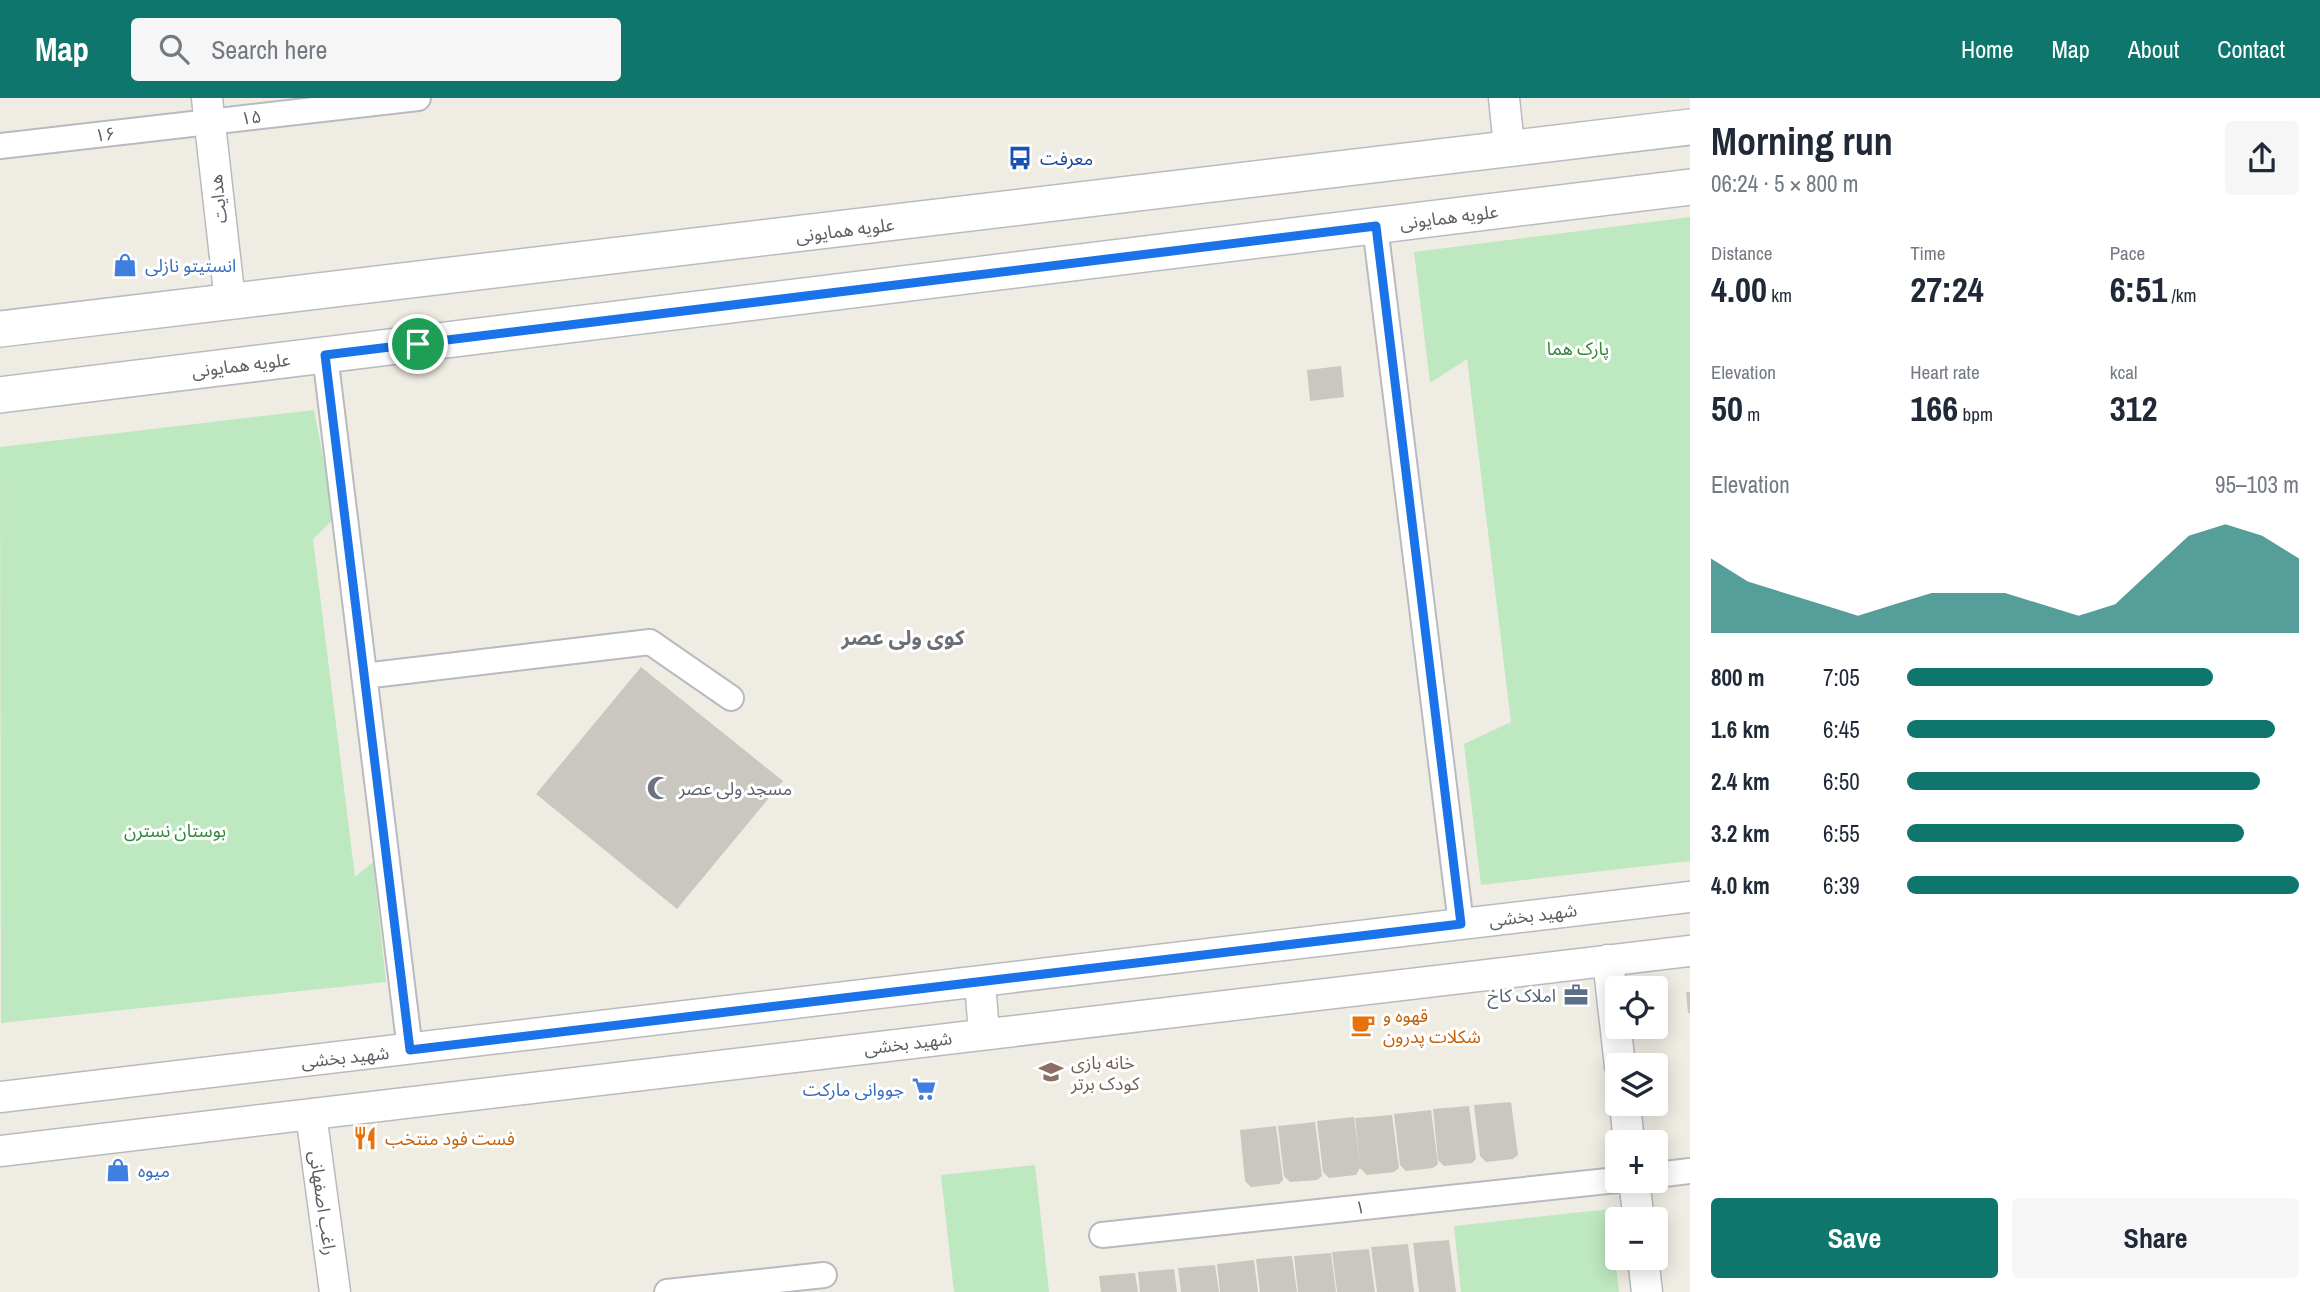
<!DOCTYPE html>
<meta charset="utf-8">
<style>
body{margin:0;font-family:"Archivo Narrow","Noto Sans Arabic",sans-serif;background:#f6f6f7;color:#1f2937;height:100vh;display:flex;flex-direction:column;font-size:26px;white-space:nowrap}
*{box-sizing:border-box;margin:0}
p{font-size:23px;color:#747a83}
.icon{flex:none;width:38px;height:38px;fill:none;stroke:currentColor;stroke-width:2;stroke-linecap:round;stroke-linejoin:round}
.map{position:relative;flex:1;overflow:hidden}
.drawer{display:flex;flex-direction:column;background:#fff;width:630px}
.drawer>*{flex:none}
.fabs{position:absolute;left:1605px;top:878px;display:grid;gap:14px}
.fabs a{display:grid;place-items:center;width:63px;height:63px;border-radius:7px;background:#fff;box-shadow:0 4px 18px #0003;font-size:35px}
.pin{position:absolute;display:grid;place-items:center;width:60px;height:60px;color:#fff;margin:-30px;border:4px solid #fff;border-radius:50%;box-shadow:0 2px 7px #0007}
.round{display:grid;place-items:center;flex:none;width:74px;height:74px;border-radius:7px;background:#f6f6f7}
.summary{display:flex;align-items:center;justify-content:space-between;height:119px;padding:0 21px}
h1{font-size:38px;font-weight:700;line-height:52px}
.stats{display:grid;grid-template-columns:repeat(3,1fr);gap:10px;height:119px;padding:7px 21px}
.stats div{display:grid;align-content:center}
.stats b{font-size:35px;font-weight:700}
.stats small{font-size:19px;font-weight:400}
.stats p{font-size:19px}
.chart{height:196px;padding:14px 21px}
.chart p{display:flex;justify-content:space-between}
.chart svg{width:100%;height:126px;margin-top:7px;fill:#0f766e;opacity:.7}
.button{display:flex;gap:14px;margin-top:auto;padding:14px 21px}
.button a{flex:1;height:80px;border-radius:7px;background:#0f766e;color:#fff;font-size:28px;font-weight:700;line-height:80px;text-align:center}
.button a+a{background:#f6f6f7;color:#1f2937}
ul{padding:0 21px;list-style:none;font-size:23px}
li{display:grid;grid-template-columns:112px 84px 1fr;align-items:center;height:52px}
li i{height:18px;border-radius:9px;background:#0f766e}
header{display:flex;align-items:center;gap:42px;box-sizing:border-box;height:98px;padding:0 35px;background:#0f766e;color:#fff}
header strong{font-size:33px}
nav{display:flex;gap:38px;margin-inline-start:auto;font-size:24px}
.search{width:490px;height:63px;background:#f6f6f7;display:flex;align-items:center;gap:18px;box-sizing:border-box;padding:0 24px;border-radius:7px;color:#747a83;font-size:26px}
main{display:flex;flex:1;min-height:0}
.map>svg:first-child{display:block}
</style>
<header>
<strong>Map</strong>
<div class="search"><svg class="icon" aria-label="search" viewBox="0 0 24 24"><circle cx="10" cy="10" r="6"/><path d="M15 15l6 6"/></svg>Search here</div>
<nav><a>Home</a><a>Map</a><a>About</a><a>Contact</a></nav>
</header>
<main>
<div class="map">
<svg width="1690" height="1194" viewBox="0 0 1690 1194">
<rect width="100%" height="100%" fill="#efede3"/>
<path fill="#bee8c0" d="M1690 119V763L1481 787 1464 646 1511 624 1467 261 1430 285 1414 154Z
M314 312 335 420 313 441 355 779 373 764 386 884 1 925 0 349Z
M1035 1067 1049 1194H954L941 1077Z
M1610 1111 1619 1194H1461L1454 1128Z"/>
<path fill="#cac7c0" d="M1341 268 1344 299 1310 303 1307 272Z
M641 569 783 683 677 811 536 696Z
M1686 894H1690V915H1688Z
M1511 1004 1518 1057 1513 1061 1486 1064 1480 1058 1474 1007Z
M1469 1008 1476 1061 1472 1065 1444 1068 1438 1062 1433 1011Z
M1431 1012 1438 1066 1433 1070 1406 1073 1400 1067 1394 1016Z
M1392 1017 1399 1070 1394 1074 1367 1077 1360 1070 1356 1077 1329 1080 1323 1074 1317 1023 1354 1019 1360 1065 1355 1020Z
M1315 1024 1322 1078 1317 1082 1290 1084 1284 1078 1278 1028Z
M1276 1028 1283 1082 1279 1086 1251 1089 1245 1083 1240 1032Z
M1449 1142 1456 1194H1419L1413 1145Z
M1408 1146 1414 1194H1377L1371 1149Z
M1369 1151 1375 1194H1337L1332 1154Z
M1331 1155 1336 1194H1298L1294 1158Z
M1292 1158 1297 1194H1260L1256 1161Z
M1254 1162 1258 1194H1220L1217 1166Z
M1215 1167 1219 1194H1181L1178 1170Z
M1174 1171 1177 1194H1140L1138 1174Z
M1135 1175 1138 1194H1101L1099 1178Z"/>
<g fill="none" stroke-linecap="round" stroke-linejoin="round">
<g stroke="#b8bac0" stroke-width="28">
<path id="minor" d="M0 48 418 0
M1375 128 1461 826
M325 257 410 952
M364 578 650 544 731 600
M1656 1077 1690 1073
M1102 1137 1617 1082
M667 1194 824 1177"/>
</g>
<g stroke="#b8bac0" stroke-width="33">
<path id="tertiary" d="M207 0 230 203
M1504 0 1509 48
M1608 862 1620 968
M980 884 984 936
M0 999 1690 799
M1625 1006 1629 1045
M311 1016 335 1194
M0 1053 1690 853
M1634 1083 1639 1122
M1643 1160 1647 1194"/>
</g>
<g stroke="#b8bcc2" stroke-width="38">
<path id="secondary" d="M0 231 1690 29
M0 297 1690 89"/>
</g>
<use href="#minor" stroke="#fff" stroke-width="24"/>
<use href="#tertiary" stroke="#fff" stroke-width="30"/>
<use href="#secondary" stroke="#fff" stroke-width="35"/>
</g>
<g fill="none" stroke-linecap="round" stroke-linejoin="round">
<g stroke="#fff" stroke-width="14">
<path id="route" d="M1376 128 1461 826 410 952 325 257Z"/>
</g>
<use href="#route" stroke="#1a73e8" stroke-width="9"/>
</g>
<defs>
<g id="bus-bare" transform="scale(1.89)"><path d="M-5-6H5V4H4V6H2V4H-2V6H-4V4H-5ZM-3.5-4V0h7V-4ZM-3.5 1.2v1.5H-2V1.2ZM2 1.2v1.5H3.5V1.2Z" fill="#1a4fb4" stroke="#fff" stroke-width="2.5" paint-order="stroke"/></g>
<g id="shop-bare" transform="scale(1.89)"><path d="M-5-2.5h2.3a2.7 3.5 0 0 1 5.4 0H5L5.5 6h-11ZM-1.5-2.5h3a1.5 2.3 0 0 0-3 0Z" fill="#3f7fe0" stroke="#fff" stroke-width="2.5" paint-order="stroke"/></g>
<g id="mosque-bare" transform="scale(1.89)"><path d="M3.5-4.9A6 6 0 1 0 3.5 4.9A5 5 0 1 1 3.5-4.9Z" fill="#6b7280" stroke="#fff" stroke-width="2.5" paint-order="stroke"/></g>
<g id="office-bare" transform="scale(1.89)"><path d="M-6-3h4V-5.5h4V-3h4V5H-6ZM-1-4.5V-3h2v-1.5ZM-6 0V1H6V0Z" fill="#5c6f8a" stroke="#fff" stroke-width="2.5" paint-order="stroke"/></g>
<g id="cafe-bare" transform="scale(1.89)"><path d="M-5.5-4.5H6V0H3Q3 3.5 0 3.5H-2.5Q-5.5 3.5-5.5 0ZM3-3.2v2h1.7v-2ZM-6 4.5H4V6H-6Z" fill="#e8710a" stroke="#fff" stroke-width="2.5" paint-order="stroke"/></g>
<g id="school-bare" transform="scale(1.89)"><path d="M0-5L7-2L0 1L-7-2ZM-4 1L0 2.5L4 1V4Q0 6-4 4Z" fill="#8d6e63" stroke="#fff" stroke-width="2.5" paint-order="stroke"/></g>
<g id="supermarket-bare" transform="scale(1.89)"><path d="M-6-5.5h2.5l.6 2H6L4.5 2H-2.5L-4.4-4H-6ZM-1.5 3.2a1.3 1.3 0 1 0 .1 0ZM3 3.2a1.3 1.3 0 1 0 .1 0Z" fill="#3f7fe0" stroke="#fff" stroke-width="2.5" paint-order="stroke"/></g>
<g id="restaurant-bare" transform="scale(1.89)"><path d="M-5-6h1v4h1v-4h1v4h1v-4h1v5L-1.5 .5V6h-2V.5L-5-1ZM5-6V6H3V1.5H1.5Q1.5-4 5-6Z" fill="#e8710a" stroke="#fff" stroke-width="2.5" paint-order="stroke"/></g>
</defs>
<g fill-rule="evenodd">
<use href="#bus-bare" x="1020" y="60"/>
<use href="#shop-bare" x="125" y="167"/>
<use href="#mosque-bare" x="659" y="690"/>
<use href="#office-bare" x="1576" y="897"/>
<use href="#cafe-bare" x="1363" y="927"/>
<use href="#school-bare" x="1051" y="974"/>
<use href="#supermarket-bare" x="924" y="991"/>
<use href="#restaurant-bare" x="365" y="1040"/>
<use href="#shop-bare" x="118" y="1072"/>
</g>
<g text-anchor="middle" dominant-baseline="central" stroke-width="6" stroke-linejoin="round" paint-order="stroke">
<g font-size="18" fill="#5b5f64" stroke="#fff">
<text transform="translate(251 19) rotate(-7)">۱۵</text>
<text transform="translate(105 36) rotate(-7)">۱۶</text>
<text transform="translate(218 101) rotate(-96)">هدایت</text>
<text transform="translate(1449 119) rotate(-7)">علویه همایونی</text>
<text transform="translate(845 132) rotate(-7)">علویه همایونی</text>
<text transform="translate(241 267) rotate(-7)">علویه همایونی</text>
<text transform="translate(1533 817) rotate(-7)">شهید بخشی</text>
<text transform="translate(908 945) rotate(-7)">شهید بخشی</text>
<text transform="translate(345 959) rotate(-6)">شهید بخشی</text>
<text transform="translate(323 1105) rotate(82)">راغب اصفهانی</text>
<text transform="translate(1360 1109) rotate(-6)">۱</text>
</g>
<g font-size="18" fill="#164399" stroke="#fff" text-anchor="start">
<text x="1040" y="60">معرفت</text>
</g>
<g font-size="18" fill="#366cbe" stroke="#fff" text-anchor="start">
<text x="145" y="167">انستیتو نازلی</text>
<text x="904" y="991" text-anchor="end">جووانی مارکت</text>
<text x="138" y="1072">میوه</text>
</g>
<g font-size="18" fill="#30863a" stroke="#fff">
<text x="1578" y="250">پارک هما</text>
<text x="175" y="732">بوستان نسترن</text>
</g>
<g font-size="18" fill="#5b616d" stroke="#fff" text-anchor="start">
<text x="679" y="690">مسجد ولی عصر</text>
</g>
<g font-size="18" fill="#4e5e75" stroke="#fff" text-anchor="end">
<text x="1556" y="897">املاک کاخ</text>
</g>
<g font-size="18" fill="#c56008" stroke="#fff" text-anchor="start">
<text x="1383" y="917">قهوه ‌و<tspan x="1383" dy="21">شکلات پدرون</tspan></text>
<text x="385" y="1040">فست فود منتخب</text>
</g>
<g font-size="18" fill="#785e54" stroke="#fff" text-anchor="start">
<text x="1071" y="964">خانه بازی<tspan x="1071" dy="21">کودک برتر</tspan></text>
</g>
<g font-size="21" font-weight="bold" fill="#6c7076" stroke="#fff">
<text x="903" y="539">کوی ولی عصر</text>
</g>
</g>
</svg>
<div class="fabs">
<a><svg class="icon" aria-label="locate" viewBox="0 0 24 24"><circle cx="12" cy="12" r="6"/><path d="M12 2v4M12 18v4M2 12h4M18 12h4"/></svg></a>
<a><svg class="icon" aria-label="layers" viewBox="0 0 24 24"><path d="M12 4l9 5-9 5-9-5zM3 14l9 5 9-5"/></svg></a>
<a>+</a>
<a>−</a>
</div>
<div class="pin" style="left:418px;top:246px;background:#1e9e55"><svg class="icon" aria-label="arrive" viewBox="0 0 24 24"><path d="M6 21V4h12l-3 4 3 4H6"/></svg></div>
</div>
<section class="drawer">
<div class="summary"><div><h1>Morning run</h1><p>06:24 · 5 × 800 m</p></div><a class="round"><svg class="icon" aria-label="share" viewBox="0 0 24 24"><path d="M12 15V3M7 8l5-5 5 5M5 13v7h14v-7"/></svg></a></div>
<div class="stats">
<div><p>Distance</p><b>4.00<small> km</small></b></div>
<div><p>Time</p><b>27:24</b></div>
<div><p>Pace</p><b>6:51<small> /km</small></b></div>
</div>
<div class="stats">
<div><p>Elevation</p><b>50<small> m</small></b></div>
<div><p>Heart rate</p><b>166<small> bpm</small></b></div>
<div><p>kcal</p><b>312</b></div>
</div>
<div class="chart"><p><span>Elevation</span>95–103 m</p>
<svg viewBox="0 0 160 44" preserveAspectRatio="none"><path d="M0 44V18L10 26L20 30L30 34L40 38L50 34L60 30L70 30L80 30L90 34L100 38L110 34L120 22L130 10L140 6L150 10L160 18V44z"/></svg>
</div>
<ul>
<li><b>800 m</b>7:05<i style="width:78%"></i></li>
<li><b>1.6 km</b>6:45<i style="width:94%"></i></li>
<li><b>2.4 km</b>6:50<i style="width:90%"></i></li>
<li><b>3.2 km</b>6:55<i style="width:86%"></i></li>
<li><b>4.0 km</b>6:39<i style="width:100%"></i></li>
</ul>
<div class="button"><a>Save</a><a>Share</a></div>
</section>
</main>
